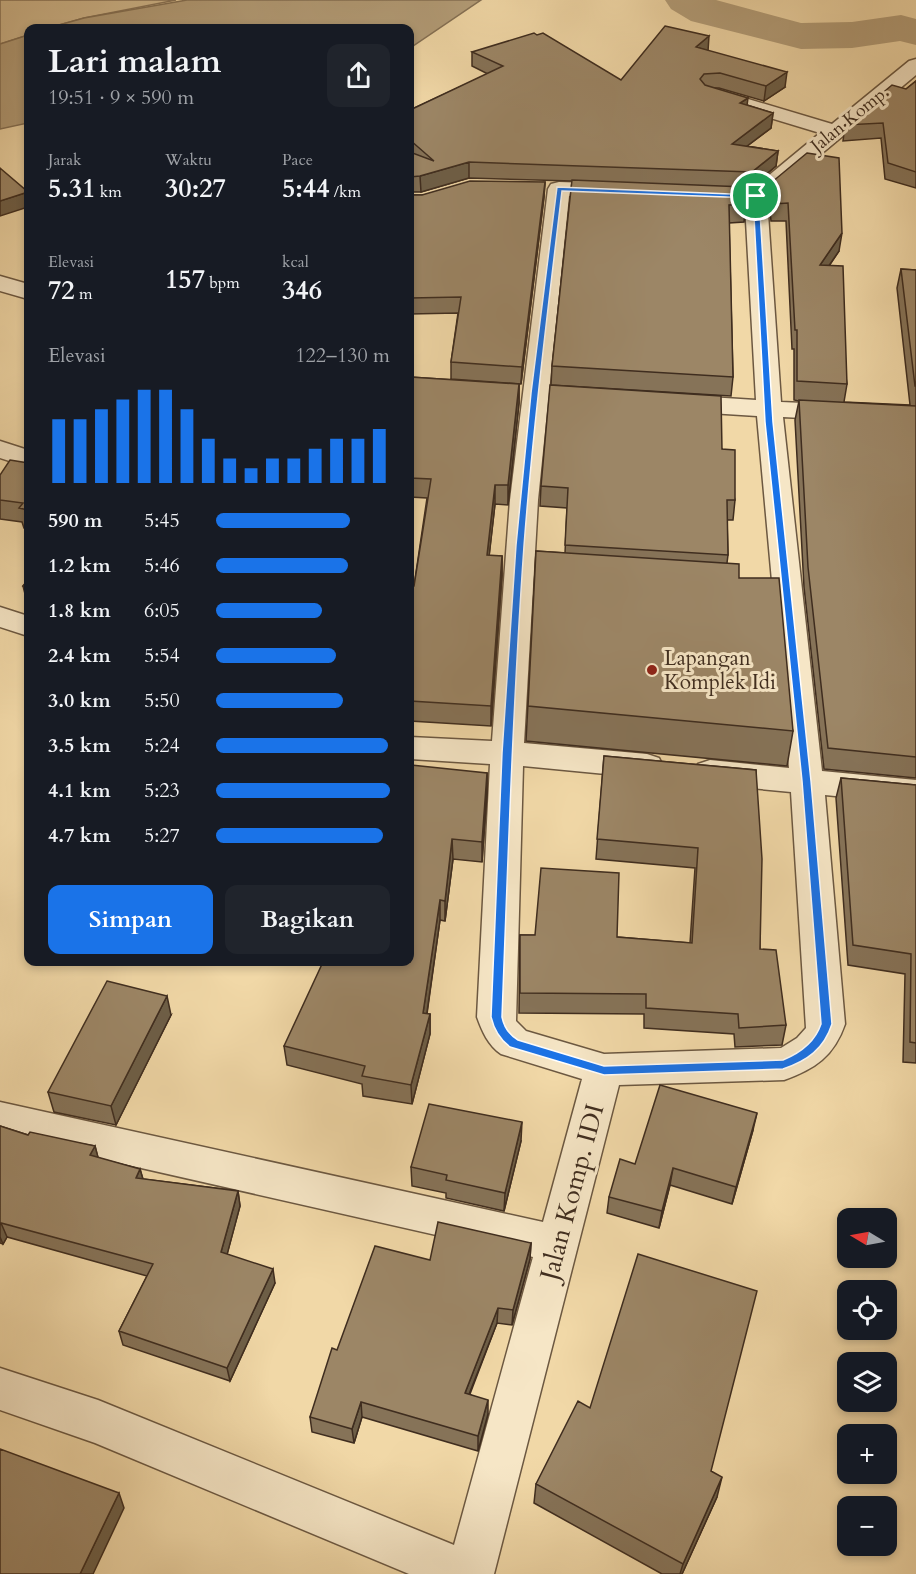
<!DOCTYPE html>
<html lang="id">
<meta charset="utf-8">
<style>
body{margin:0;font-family:Cardo,serif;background:#20242c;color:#f1f3f6;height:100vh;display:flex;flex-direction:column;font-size:22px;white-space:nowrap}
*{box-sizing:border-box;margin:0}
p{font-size:20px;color:#9ea1a6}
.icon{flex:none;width:33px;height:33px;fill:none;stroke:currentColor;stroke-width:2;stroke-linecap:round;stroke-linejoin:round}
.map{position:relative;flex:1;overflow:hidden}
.sheet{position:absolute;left:24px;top:24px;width:390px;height:942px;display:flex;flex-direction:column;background:#171b24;border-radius:12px;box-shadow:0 3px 9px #0003}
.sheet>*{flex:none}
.needle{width:39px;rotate:280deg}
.controls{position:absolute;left:837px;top:1208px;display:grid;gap:12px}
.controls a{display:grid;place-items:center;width:60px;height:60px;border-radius:12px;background:#171b24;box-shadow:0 3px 9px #0003;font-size:30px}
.pin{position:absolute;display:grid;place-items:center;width:51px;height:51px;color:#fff;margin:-26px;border:3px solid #fff;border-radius:50%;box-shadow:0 2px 6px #0007}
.round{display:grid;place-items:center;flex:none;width:63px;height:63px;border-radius:12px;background:#20242c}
.overview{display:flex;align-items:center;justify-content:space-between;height:102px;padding:0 24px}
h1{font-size:33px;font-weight:700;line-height:45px}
.stats{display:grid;grid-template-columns:repeat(3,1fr);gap:9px;height:102px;padding:6px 24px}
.stats div{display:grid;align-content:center}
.stats b{font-size:26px;font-weight:700}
.stats small{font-size:16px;font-weight:400}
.stats p{font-size:16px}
.chart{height:168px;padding:12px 24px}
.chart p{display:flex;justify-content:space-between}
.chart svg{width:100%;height:108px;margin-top:6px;stroke:#1a73e8;stroke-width:6}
.cta{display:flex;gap:12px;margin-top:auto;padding:12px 24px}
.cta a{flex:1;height:69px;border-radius:12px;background:#1a73e8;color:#fff;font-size:24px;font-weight:700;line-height:69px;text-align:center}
.cta a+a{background:#20242c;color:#f1f3f6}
ul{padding:0 24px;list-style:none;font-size:20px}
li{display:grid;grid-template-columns:96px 72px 1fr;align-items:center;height:45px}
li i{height:15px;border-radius:8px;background:#1a73e8}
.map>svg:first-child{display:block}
</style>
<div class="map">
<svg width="916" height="1574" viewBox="0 0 916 1574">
<rect width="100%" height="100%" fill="#f1d8a7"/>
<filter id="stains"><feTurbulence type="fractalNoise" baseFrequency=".00333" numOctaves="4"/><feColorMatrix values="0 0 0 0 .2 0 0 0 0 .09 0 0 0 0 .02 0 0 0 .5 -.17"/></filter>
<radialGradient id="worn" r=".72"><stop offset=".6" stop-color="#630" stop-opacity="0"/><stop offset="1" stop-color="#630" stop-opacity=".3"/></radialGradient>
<path fill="#d3bb90" stroke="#897458" stroke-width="1.5" d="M0 0H176L84 18 49 28H28V35L0 44Z"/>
<path fill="#b49e79" stroke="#857155" stroke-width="1.5" d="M187 0H481L410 48V28H48L84 18Z
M28 35V123L0 129V44Z"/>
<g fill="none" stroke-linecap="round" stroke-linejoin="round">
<path fill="#b49e79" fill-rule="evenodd" d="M665 0H716L801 23 852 22 901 15 916 19V45L900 41 852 48 801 49 691 21 671 9Z"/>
<g stroke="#6c5841" stroke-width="3">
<path id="street" d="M916 59V75L767 199 781 402 916 408V424L783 417 822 771 916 780V804L825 795 845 1024C834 1056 815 1069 784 1080L619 1085 494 1574H409L95 1443 0 1410V1368L98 1400 454 1545 533 1257 0 1136V1102L543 1222 582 1079 501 1054C488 1045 482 1031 477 1017L490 764 410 759V737L492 741 510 500 548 189 551 184 559 182 616 184 624 186 627 191 624 196 616 198 569 196 538 500 524 743 647 754 659 758 663 766 659 774 647 778 523 766 516 1021 526 1031 604 1054 781 1048 797 1038 806 1028 791 792 710 784 698 780 694 772 698 764 710 760 789 768 757 416 678 411 669 408 665 403 669 398 678 395 756 400 745 203 693 199 690 194 693 189 701 187 751 190 820 133 704 98 701 94 704 90H718L832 124 909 61Z
M0 276 28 284V299L0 291Z
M0 441 28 450V467L0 458Z
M0 607 28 616V636L0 627Z"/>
</g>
<use href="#street" fill="#f6e6c6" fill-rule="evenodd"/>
</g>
<path fill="#867358" stroke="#3f2d1f" stroke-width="1.5" d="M708 51 785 87 764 101 719 88H714L747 105 773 113 771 128 747 146 778 151 776 166 750 188H745L746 204 744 222 729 223 733 377 731 396 551 385 552 366 572 181 469 178 421 192H410V110L488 74 472 66V52L621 80Z
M916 81V188L885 179 881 138 843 141 845 125 906 89Z
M545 182 544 197 521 384 451 379V362L458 313 410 314V195H422Z
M772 182 839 251 829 266 847 384 844 402 910 405 897 288 901 269 916 270V778L824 769 804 587 795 420 799 401 794 400V349H792L786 221H771L769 200Z
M410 377 519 384V403L508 505 495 504 489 556H502V576L491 726 410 721V586H414L427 498 410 497Z
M722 449 735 500 733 520H727L728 555 727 563 739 578 793 731 787 766 526 741 536 551 565 553 567 508 540 506 541 486Z
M28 463V529L24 528 22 522 0 519V475Z
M28 580V606L23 586Z
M604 756 756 770 760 949 786 1025 782 1045 735 1047 734 1034 644 1028V1014L519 1013 520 935 617 937 690 943 695 868 596 859Z
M410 772 487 773V793L482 862 453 859 445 921 440 920 427 1014H430V1034L412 1104 363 1096 362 1084 287 1065 284 1046 410 962Z
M841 778 916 785V1063L903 1062 905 974 848 965 836 798Z
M171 1015 116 1125 54 1112 48 1092Z
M0 1126 28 1135 95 1146 98 1158 140 1169 143 1179 238 1191 240 1206 227 1254 275 1283 230 1381 123 1345 119 1331 147 1276 7 1237 3 1244 0 1243Z
M753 1130 732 1204 670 1185 659 1228 607 1213 609 1197 635 1164Z
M521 1141 504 1211 446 1198V1193L412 1186 411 1167Z
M531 1243 530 1259 512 1325 497 1323 470 1394 488 1414 478 1451 362 1417 354 1443 312 1432 310 1417 337 1350Z
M711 1471 717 1497 682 1574H662L534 1503 536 1484Z"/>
<path fill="#6d5e47" stroke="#3f2d1f" stroke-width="1.5" d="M709 36 708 51 696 47Z
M787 72 785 87 764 101 766 86Z
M748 98 746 113 740 103Z
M773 113 771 128 730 159 732 144Z
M778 151 776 166 750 188 752 172Z
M469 162V178L421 192 420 176Z
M545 182 544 197 521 384 522 367Z
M28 192V207L0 216V201Z
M842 233 839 251 817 283 820 265Z
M519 384V403L508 505V485Z
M495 485V504L487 575V555Z
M502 556V576L491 726V706Z
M487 773V793L482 862V842Z
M452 839 453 859 445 921V901Z
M440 900V920L424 1033 423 1013Z
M167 996 171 1015 116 1125 111 1106Z
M430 1014V1034L412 1104 411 1085Z
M757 1113 753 1130 732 1204 736 1187Z
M522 1122 521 1141 504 1211 505 1193Z
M95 1146 99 1161 90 1155Z
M673 1168 670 1185 659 1228 662 1211Z
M140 1169 144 1183 136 1178Z
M238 1191 240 1206 224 1266 221 1252Z
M1 1223 7 1237 3 1244 0 1237V1225Z
M531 1243 530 1259 512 1325 513 1310Z
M273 1269 275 1283 230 1381 227 1368Z
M498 1308 497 1323 464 1407 465 1393Z
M488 1400V1414L478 1451V1436Z
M361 1402 362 1417 354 1443 352 1429Z
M722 1477 717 1497 682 1574H680L683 1564Z
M119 1493 124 1508 93 1574H80Z"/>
<path fill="#9c8666" stroke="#3f2d1f" stroke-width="1.5" d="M665 26 709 36 696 47 787 72 766 86 720 73 704 74 700 79 705 85 748 98 740 103 773 113 732 144 778 151 752 172 469 162 420 176 410 177V152L434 161 410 140V110L503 66 472 52 534 33 537 35 543 33 621 80Z
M916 81V172L888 163 883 123 845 125 892 85 906 89Z
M807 153 839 158 842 233 820 265 843 266 847 384 797 381V330H795L788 203 773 204 772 182Z
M0 168 28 192 0 201Z
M572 180 745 187 746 204 729 205 733 377 552 366Z
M470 181 545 182 522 367 451 362 461 297 410 298V195H422Z
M901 269 916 270V386H915Z
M410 377 519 384 508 485H495L487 555 502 556 491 706 410 701V586H414L431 479 410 478Z
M550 385 721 396 722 449 735 450V500H727L728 555 565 545 568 488 541 486Z
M799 400 916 406V757L828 748 808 567Z
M10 460 28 463V510L19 508 23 503 0 500V475Z
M536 551 739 564V578H779L793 731 528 706Z
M28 580V587L23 586Z
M604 756 756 770 762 859 760 949 776 950 786 1025 739 1028 738 1014 646 1008V994L520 993V935H535L541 868 619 873 617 937 692 943 698 848 597 839Z
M411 765 487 773 482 842 452 839 445 901 440 900 423 1013 430 1014 411 1085 362 1076 365 1066 284 1046 323 962H410V772Z
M841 778 916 785V1043L910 1042 911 954 853 945Z
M107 981 167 996 111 1106 48 1092Z
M660 1085 757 1113 736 1187 673 1168 662 1211 609 1197 620 1159 635 1164Z
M429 1104 522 1122 505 1193 446 1180 447 1175 411 1167Z
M0 1126 28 1135 30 1132 95 1146 90 1155 140 1169 136 1178 238 1191 221 1252 273 1269 227 1368 119 1331 153 1264 1 1223 0 1225Z
M438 1222 531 1243 513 1310 498 1308 465 1393 488 1400 478 1436 361 1402 352 1429 310 1417 332 1348 337 1350 375 1246 430 1260Z
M638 1254 757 1291 711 1471 722 1477 683 1564 536 1484 578 1401 590 1408Z
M0 1449 119 1493 80 1574H0Z"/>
<path fill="#1a73e8" stroke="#fff" stroke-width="1.5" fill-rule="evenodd" d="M557 187 756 195 759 196 773 422 811 781 832 1024C824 1049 807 1061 783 1069L604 1075 510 1047C499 1039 494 1030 491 1017L502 753 516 545 531 393ZM562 191 753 198 765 422 802 781 821 1024C815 1042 800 1053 783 1060L604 1066 518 1040C508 1034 504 1027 502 1017 508 860 513 703 524 546 533 428 548 309 562 191Z"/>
<circle fill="#8f2418" stroke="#f6e6c6" stroke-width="2" cx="652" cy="670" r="6"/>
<g text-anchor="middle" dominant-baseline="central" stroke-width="6" stroke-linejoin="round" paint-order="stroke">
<g font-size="18" fill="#3f2d1f" stroke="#f6e6c6">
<text transform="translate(850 119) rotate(-39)">Jalan Komp.</text>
</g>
<g font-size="21" fill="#3f2d1f" stroke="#f6e6c6" text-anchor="start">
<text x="664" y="658">Lapangan<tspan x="664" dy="24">Komplek Idi</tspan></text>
</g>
<g font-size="26" fill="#3f2d1f" stroke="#f6e6c6">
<text transform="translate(572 1192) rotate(-75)">Jalan Komp. IDI</text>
</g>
</g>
<rect width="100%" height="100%" filter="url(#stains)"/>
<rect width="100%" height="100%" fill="url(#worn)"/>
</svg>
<div class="controls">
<a><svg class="needle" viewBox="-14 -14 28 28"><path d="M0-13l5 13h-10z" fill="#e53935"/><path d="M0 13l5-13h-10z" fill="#9ea1a6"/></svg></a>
<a><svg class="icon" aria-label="locate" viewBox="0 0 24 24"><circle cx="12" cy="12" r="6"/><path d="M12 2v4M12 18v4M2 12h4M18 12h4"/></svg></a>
<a><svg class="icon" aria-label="layers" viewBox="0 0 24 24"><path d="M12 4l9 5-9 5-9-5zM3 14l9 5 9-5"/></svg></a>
<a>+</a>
<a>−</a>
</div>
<div class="pin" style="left:756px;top:196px;background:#1e9e55"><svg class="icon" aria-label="arrive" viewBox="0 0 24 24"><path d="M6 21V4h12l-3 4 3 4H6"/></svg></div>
<section class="sheet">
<div class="overview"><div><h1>Lari malam</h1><p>19:51 · 9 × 590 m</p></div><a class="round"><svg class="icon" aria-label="share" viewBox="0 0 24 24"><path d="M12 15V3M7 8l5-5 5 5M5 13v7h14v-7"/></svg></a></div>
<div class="stats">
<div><p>Jarak</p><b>5.31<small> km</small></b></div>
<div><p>Waktu</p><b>30:27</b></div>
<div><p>Pace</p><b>5:44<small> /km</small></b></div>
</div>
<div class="stats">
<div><p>Elevasi</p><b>72<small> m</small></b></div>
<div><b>157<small> bpm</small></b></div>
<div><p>kcal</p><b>346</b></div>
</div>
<div class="chart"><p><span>Elevasi</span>122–130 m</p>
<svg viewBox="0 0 160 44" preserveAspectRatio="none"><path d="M5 44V18M15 44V18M25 44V14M35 44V10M45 44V6M55 44V6M65 44V14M75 44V26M85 44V34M95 44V38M105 44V34M115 44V34M125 44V30M135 44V26M145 44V26M155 44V22"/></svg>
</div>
<ul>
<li><b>590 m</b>5:45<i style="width:77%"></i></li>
<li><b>1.2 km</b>5:46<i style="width:76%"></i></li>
<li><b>1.8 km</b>6:05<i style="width:61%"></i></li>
<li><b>2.4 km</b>5:54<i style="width:69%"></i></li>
<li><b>3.0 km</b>5:50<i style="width:73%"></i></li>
<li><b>3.5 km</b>5:24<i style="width:99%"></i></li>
<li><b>4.1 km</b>5:23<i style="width:100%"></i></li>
<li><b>4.7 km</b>5:27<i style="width:96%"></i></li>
</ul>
<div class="cta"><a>Simpan</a><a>Bagikan</a></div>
</section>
</div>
